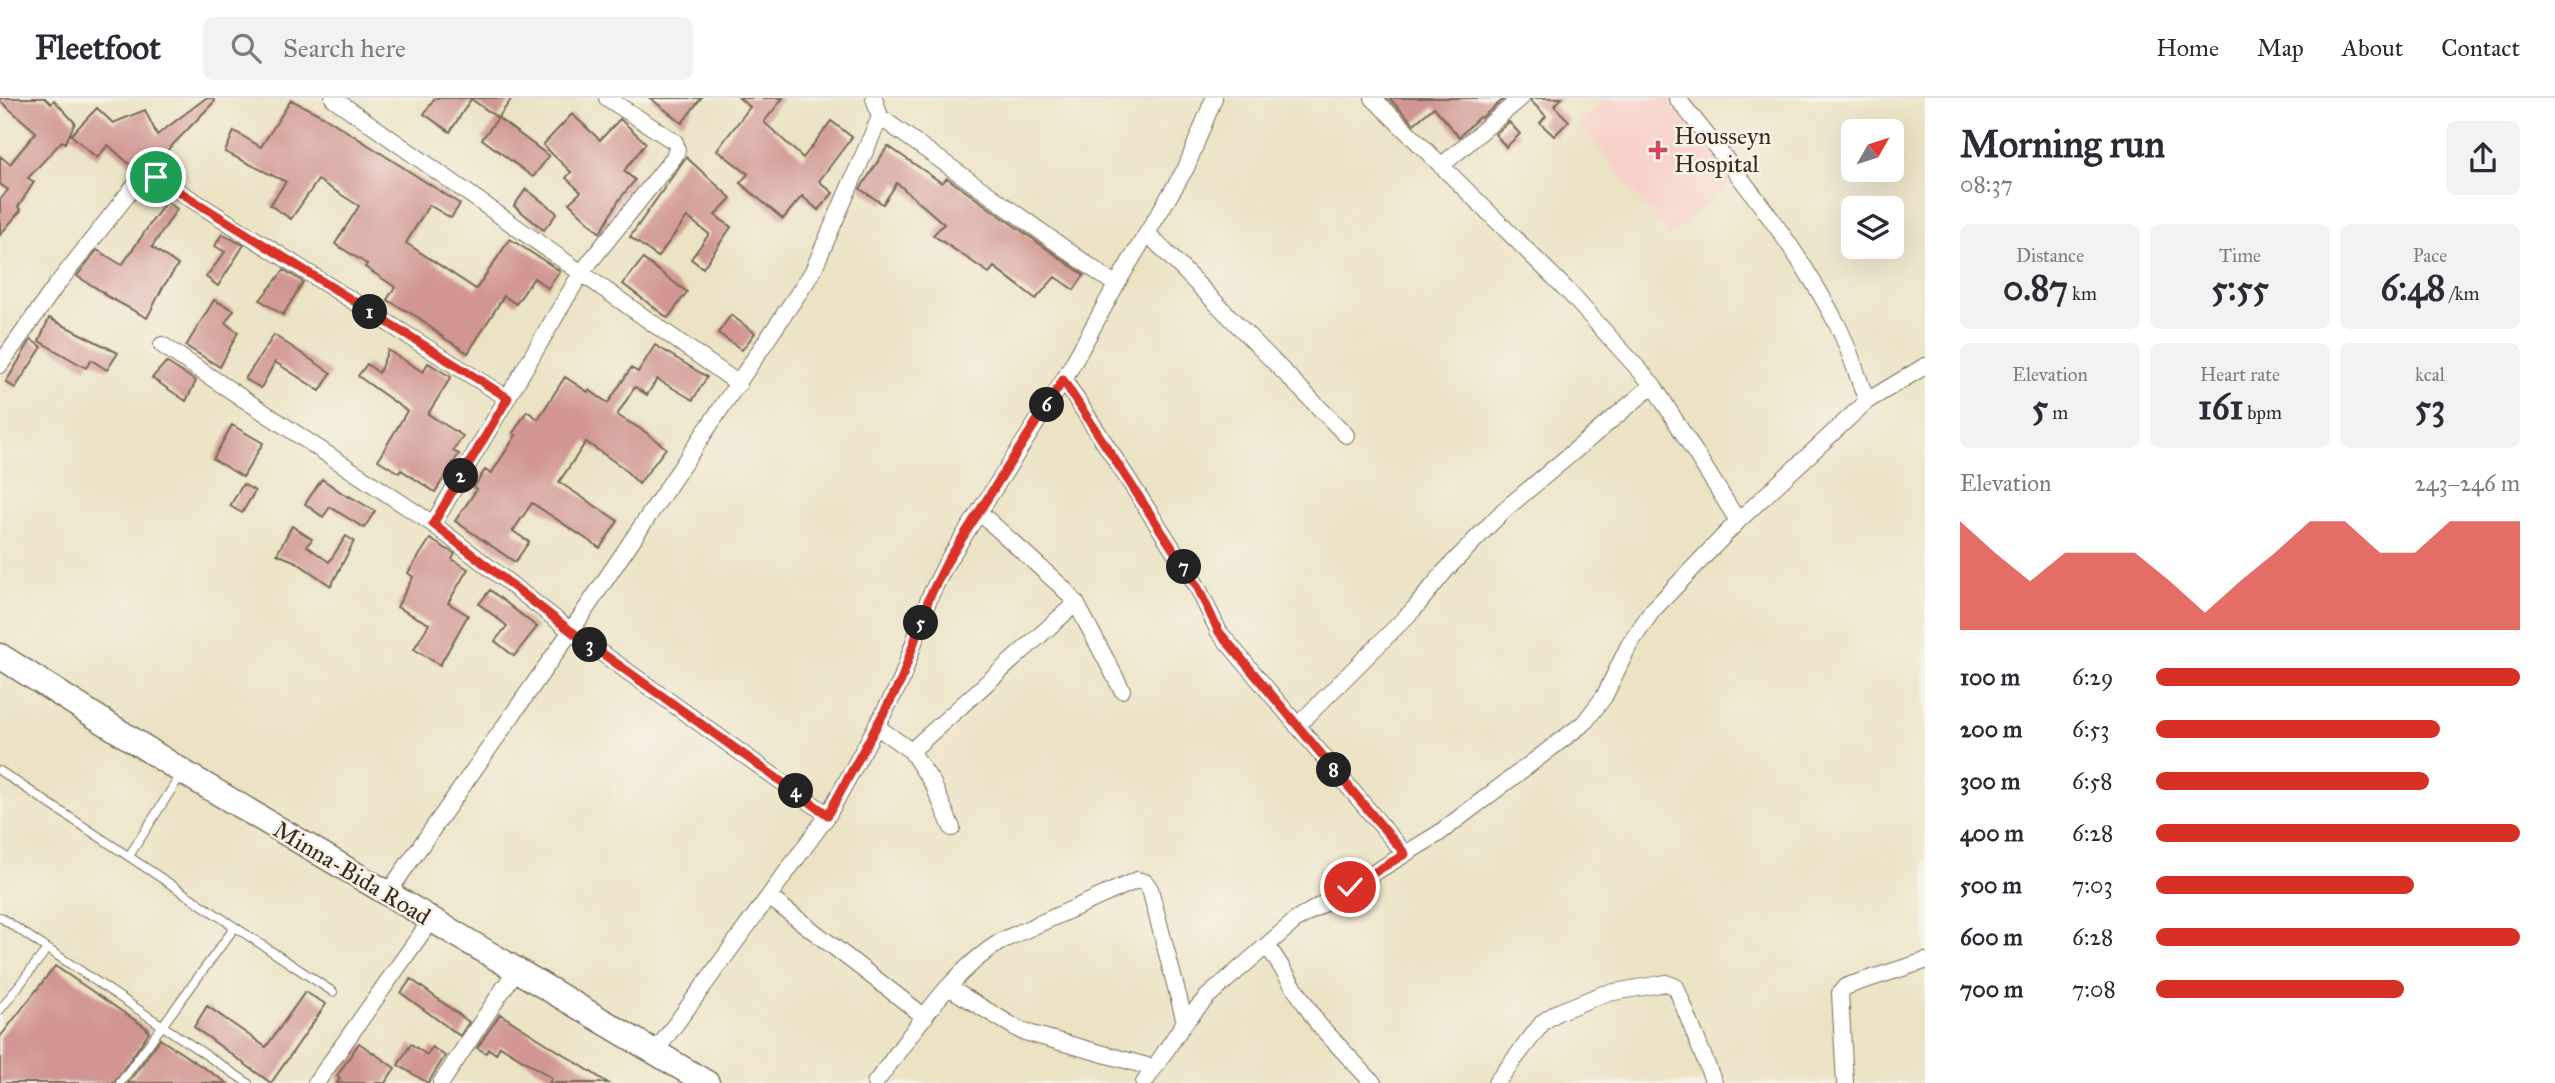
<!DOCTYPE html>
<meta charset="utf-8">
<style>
body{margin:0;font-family:"IM FELL Great Primer",serif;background:#f2f2f3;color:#2b2b33;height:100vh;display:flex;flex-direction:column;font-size:26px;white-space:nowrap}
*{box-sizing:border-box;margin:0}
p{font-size:23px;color:#7c7c81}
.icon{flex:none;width:38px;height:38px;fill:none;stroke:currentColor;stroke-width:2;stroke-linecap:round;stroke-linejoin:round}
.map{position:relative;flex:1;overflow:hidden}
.sheet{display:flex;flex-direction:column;background:#fff;width:630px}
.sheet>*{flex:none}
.needle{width:46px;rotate:51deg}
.buttons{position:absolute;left:1841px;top:21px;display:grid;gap:14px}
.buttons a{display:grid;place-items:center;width:63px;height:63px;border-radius:10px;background:#fff;box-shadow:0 7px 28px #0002;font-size:35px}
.pin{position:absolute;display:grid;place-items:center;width:60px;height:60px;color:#fff;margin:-30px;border:4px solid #fff;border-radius:50%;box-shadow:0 2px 7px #0007}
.km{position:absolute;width:35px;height:35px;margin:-18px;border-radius:50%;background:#222;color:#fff;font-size:19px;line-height:35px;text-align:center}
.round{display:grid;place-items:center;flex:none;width:74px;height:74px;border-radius:10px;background:#f2f2f3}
.summary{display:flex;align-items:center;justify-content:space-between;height:119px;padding:0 35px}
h1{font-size:38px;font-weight:700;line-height:52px}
.figures{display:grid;grid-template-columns:repeat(3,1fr);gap:10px;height:119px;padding:7px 35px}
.figures div{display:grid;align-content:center;border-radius:10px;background:#f2f2f3;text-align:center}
.figures b{font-size:35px;font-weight:700}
.figures small{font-size:19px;font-weight:400}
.figures p{font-size:19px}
.chart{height:196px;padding:14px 35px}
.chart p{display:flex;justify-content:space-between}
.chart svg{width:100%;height:126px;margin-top:7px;fill:#d93025;opacity:.7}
ul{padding:0 35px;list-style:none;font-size:23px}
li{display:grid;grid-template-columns:112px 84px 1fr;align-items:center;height:52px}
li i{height:18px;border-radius:9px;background:#d93025}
header{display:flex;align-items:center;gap:42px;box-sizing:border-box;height:98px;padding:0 35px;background:#fff;border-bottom:2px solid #e1e1e2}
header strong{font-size:33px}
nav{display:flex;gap:38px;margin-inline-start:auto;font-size:24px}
.search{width:490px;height:63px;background:#f2f2f3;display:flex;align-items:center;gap:18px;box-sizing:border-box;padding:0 24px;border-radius:10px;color:#7c7c81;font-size:26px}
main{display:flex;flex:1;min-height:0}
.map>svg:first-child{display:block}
</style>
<header>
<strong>Fleetfoot</strong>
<div class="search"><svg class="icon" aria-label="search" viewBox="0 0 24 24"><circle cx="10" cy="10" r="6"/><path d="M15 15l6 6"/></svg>Search here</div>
<nav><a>Home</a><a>Map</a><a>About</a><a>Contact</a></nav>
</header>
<main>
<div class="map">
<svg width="1925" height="985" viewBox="0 0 1925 985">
<rect width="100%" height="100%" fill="#f7f3e8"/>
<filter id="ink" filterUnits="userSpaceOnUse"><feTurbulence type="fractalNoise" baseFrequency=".0143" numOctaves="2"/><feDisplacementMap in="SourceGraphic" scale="14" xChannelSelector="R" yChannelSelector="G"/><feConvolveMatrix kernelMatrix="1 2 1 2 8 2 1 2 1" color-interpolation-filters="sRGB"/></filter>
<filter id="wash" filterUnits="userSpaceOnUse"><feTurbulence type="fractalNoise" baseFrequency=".00686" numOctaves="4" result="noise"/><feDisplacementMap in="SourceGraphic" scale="28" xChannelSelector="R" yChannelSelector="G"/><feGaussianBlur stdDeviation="1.57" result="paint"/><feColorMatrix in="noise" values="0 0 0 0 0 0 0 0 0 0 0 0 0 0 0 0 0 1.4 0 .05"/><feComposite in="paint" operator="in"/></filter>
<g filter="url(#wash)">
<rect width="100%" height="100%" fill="#ebe3c4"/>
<path fill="#f7d1c9" d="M1605 0H1677L1739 78 1670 138 1577 25Z"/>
<g id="blocks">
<path fill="#d19693" d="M0 0H45L51 6 54 2 75 25 65 45 62 43 28 80 34 84 18 109 21 112 0 137V102L8 92 0 86V58L10 66 36 34 0 3Z
M206 0H212L215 3 160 60 159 58 136 72 108 47 97 60 71 37 97 10 113 25 145 12 157 37Z
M435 0H512L498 20 471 1 450 34 424 16Z
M650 0H701L682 25Z
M739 0H783L764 24 803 60 831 23 852 39 819 83 833 95 818 112 802 98 783 121 740 85 748 76 717 52 750 9Z
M1389 0H1505L1481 20 1479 19 1459 39 1434 9 1414 26Z
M1531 0H1562L1554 8 1569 23 1554 38 1540 25 1546 18 1531 3Z
M291 2 323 18 460 106 451 120 429 107 406 145 476 191 510 141 560 173 548 190 534 180 516 206 504 198 468 255 444 240 419 220 387 202 395 189 365 169 367 166 335 146 359 108 318 82 291 121 270 107 286 84 225 54 234 33 261 49Z
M572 16 600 42 620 21 646 45 624 73 635 82 619 102 600 135 569 105 581 94 566 80 571 74 543 47Z
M498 20 549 58 533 79 482 41Z
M1509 24 1520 36 1506 49 1495 36Z
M888 48 942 85 947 80 1084 177 1074 192 1055 179 1036 201 994 169 989 175 933 137 944 126 897 85 883 106 860 91Z
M686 59 731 100 715 117 731 129 703 170 691 161 709 136 687 119 658 159 630 139Z
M526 91 557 115 544 132 514 108Z
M166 103 177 111 152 149 178 167 163 189 147 220 103 196 104 195 77 178 97 152 122 167Z
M222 136 244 147 218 188 206 179 225 154 215 148Z
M643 161 687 194 668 220 623 186Z
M284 172 303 184 283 217 260 202Z
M214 202 234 212 225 225 238 234 220 269 186 248Z
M731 217 755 235 742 252 718 235Z
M49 220 118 255 107 272 91 262 86 270 39 243Z
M274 237 331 275 320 293 275 264 261 290 245 281Z
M31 242 42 249 15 290 6 284Z
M655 247 707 279 693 302 657 281 647 297 635 289 617 317 644 333 666 350 639 386 622 369 586 344 559 384 618 423 600 450 532 405 513 433 529 444 515 464 455 423 477 391 474 389 485 372 491 376 516 337 513 335 527 313 538 321 565 279 588 294 589 292 608 305 631 270 638 274Z
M388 252 423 274 428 265 451 279 428 316 463 338 453 353 459 356 435 394 401 372 399 375 378 362 407 313 358 278 367 266 379 275Z
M166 264 196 283 186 303 152 280Z
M232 327 263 345 243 379 213 361Z
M322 381 348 399 349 398 375 413 364 430 330 409 323 419 305 406Z
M243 386 255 393 242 415 230 408Z
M292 428 312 441 307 448 329 464 346 438 354 443 331 488 296 464 277 456Z
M430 441 455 456 452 461 468 471 448 505 468 517 440 567 414 551 429 526 397 509 413 479 408 475Z
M490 492 537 529 514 558 495 543 507 528 479 506Z
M55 868 148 931 147 932 149 934 114 985H0V939Z
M411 881 469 924 460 938 401 895Z
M305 894 326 906 271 985 194 929 207 908 266 949Z
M500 916 563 956 608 985H549L552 980 500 948 496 956 489 951 486 955 477 950Z
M160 941 227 985H128Z
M359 945 395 970 385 985H337L340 980 337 978Z
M411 946 427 957 432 949 445 958 428 985 398 967Z"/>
</g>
</g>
<g filter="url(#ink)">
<use href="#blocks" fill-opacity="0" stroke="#796b58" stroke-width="2"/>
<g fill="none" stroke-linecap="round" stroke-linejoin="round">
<g stroke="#796b58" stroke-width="10">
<path id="lane" d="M0 673 333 894
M129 758 182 675
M0 819 248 985
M0 912 47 851
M120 985 235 829"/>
</g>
<g stroke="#796b58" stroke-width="18">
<path id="street" d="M333 0 739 286
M874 0 880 19 1116 187
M1373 0 1565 190 1653 287 1738 423
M1677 0C1734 71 1796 146 1838 228 1850 252 1857 278 1867 303
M1441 68 1521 0
M1148 136 1346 337
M162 247 433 426 571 533 828 717
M0 267 55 189 139 82 148 78 156 79 507 300
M1064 282 1197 488 1219 534 1405 756
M979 414 1063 490 1076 505 1122 592
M433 426 581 175 674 59 677 52 675 44 607 0
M876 628 911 653 933 686 952 730
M1297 628 1414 511 1446 472 1503 413 1653 287
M911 653 1076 505
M387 796 571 533 812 175 880 19
M769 799 925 919
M1267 847 1318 926 1373 985
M948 889 1021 933 1154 970
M656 953 828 717 901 583 929 500 947 464 1064 282 1116 187 1186 70 1214 0
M316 985 431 822
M441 985 516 872
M875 985C913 936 948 875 1003 842L1137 782 1145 784 1150 791 1185 924
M1144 985 1185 924 1207 899 1296 822 1438 736 1584 625 1604 599 1629 547 1652 513 1738 423 1867 303 1925 268
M1496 985 1543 924 1558 914 1603 896 1666 885 1676 889 1714 985
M1845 985 1840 895 1845 889 1853 886 1925 863"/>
</g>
<g stroke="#796b58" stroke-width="27">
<path id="primary" d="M0 558 183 674 707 985"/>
</g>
<use href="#lane" stroke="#fff" stroke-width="8"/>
<use href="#street" stroke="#fff" stroke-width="16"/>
<use href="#primary" stroke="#fff" stroke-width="24"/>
</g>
</g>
<g fill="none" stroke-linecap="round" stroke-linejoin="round" filter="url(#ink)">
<g stroke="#fff" stroke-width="14">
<path id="route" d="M156 79 508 300 433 426 571 533 828 717 901 583 929 500 947 464 1063 282 1197 488 1219 534 1405 756 1350 789"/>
</g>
<use href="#route" stroke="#d93025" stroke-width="9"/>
</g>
<path fill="#d1495b" stroke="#f7f3e8" stroke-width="2.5" d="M1654.5 41.5h7v7h7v7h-7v7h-7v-7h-7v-7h7z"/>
<g text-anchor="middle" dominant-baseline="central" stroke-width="5" stroke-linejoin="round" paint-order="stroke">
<g font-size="24" fill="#3b2a1e" stroke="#f7f3e8" text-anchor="start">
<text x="1674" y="38">Housseyn<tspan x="1674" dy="28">Hospital</tspan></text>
</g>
<g font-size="24" fill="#3b2a1e" stroke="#f7f3e8">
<text transform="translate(352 775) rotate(31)">Minna-Bida Road</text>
</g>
</g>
</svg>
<div class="buttons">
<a><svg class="needle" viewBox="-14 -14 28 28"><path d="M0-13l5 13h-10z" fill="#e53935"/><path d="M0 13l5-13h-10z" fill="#7c7c81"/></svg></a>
<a><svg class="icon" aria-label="layers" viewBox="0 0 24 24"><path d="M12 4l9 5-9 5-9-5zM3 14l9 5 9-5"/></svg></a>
</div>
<div class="pin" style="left:156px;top:79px;background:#1e9e55"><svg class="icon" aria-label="arrive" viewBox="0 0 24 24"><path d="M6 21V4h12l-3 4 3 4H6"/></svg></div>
<div class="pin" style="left:1350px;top:789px;background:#d93025"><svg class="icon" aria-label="check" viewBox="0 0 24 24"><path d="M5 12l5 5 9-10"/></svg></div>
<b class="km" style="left:370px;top:214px">1</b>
<b class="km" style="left:461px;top:378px">2</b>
<b class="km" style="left:590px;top:547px">3</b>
<b class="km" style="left:796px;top:693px">4</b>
<b class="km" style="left:921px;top:525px">5</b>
<b class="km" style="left:1047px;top:307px">6</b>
<b class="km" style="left:1184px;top:469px">7</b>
<b class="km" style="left:1334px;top:672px">8</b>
</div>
<section class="sheet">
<div class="summary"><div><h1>Morning run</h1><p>08:37</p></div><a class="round"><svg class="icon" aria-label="share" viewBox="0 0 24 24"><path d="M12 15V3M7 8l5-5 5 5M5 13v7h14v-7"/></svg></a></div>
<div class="figures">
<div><p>Distance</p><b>0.87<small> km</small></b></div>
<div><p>Time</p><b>5:55</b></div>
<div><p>Pace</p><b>6:48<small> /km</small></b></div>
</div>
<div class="figures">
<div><p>Elevation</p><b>5<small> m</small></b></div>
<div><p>Heart rate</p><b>161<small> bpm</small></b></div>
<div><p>kcal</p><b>53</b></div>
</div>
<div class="chart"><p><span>Elevation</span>243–246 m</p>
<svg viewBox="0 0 160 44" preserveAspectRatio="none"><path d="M0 44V6L10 17L20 27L30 17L40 17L50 17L60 27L70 38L80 27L90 17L100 6L110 6L120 17L130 17L140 6L150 6L160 6V44z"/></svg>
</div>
<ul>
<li><b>100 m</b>6:29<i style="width:100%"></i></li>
<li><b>200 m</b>6:53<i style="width:78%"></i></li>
<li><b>300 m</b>6:58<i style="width:75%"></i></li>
<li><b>400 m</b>6:28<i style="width:100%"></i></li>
<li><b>500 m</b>7:03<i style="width:71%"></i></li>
<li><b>600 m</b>6:28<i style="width:100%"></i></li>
<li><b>700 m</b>7:08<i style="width:68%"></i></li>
</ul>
</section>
</main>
